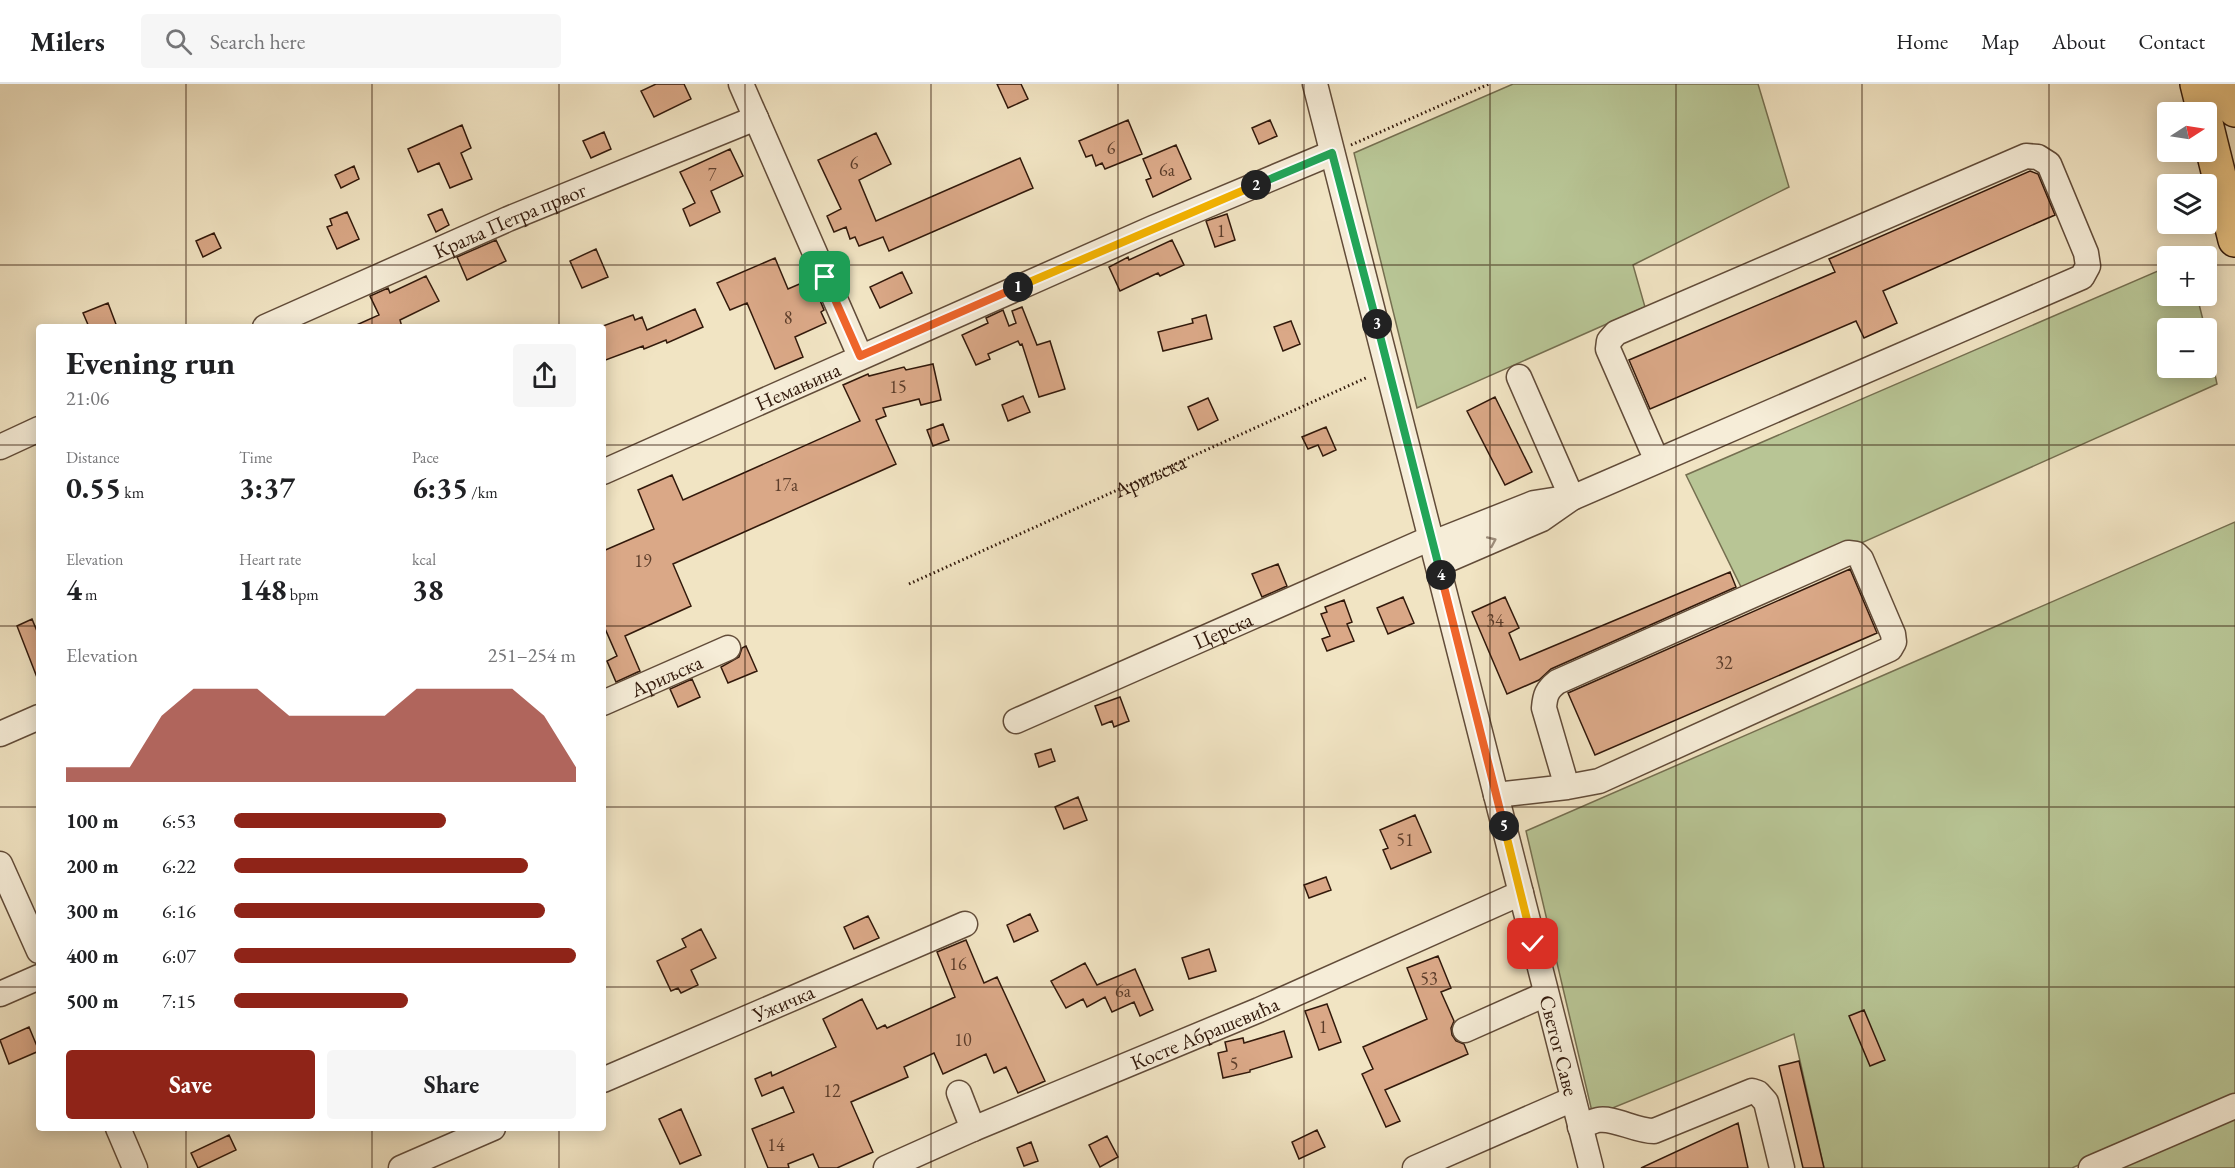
<!DOCTYPE html>
<meta charset="utf-8">
<style>
body{margin:0;font-family:"EB Garamond",serif;background:#f6f6f6;color:#202124;height:100vh;display:flex;flex-direction:column;font-size:22px;white-space:nowrap}
*{box-sizing:border-box;margin:0}
p{font-size:20px;color:#757577}
.icon{flex:none;width:33px;height:33px;fill:none;stroke:currentColor;stroke-width:2;stroke-linecap:round;stroke-linejoin:round}
.map{position:relative;flex:1;overflow:hidden}
.side{position:absolute;left:36px;top:240px;width:570px;height:807px;display:flex;flex-direction:column;background:#fff;border-radius:6px;box-shadow:0 3px 15px #0003}
.side>*{flex:none}
.needle{width:39px;rotate:78deg}
.buttons{position:absolute;left:2157px;top:18px;display:grid;gap:12px}
.buttons a{display:grid;place-items:center;width:60px;height:60px;border-radius:6px;background:#fff;box-shadow:0 3px 15px #0003;font-size:30px}
.pin{position:absolute;display:grid;place-items:center;width:51px;height:51px;color:#fff;margin:-26px;border-radius:12px;box-shadow:0 3px 9px #0006}
.km{position:absolute;width:30px;height:30px;margin:-15px;border-radius:50%;background:#222;color:#fff;font-size:16px;line-height:30px;text-align:center}
.round{display:grid;place-items:center;flex:none;width:63px;height:63px;border-radius:6px;background:#f6f6f6}
.head{display:flex;align-items:center;justify-content:space-between;height:102px;padding:0 30px}
h1{font-size:33px;font-weight:700;line-height:45px}
.metrics{display:grid;grid-template-columns:repeat(3,1fr);gap:9px;height:102px;padding:6px 30px}
.metrics div{display:grid;align-content:center}
.metrics b{font-size:30px;font-weight:700}
.metrics small{font-size:16px;font-weight:400}
.metrics p{font-size:16px}
.chart{height:168px;padding:12px 30px}
.chart p{display:flex;justify-content:space-between}
.chart svg{width:100%;height:108px;margin-top:6px;fill:#8f2418;opacity:.7}
.action{display:flex;gap:12px;margin-top:auto;padding:12px 30px}
.action a{flex:1;height:69px;border-radius:6px;background:#8f2418;color:#fff;font-size:24px;font-weight:700;line-height:69px;text-align:center}
.action a+a{background:#f6f6f6;color:#202124}
ul{padding:0 30px;list-style:none;font-size:20px}
li{display:grid;grid-template-columns:96px 72px 1fr;align-items:center;height:45px}
li i{height:15px;border-radius:8px;background:#8f2418}
header{display:flex;align-items:center;gap:36px;box-sizing:border-box;height:84px;padding:0 30px;background:#fff;border-bottom:2px solid #e0e0e0}
header strong{font-size:28px}
nav{display:flex;gap:33px;margin-inline-start:auto;font-size:21px}
.search{width:420px;height:54px;background:#f6f6f6;display:flex;align-items:center;gap:15px;box-sizing:border-box;padding:0 21px;border-radius:6px;color:#757577;font-size:22px}
.map>svg:first-child{display:block}
</style>
<header>
<strong>Milers</strong>
<div class="search"><svg class="icon" aria-label="search" viewBox="0 0 24 24"><circle cx="10" cy="10" r="6"/><path d="M15 15l6 6"/></svg>Search here</div>
<nav><a>Home</a><a>Map</a><a>About</a><a>Contact</a></nav>
</header>
<div class="map">
<svg width="2235" height="1084" viewBox="0 0 2235 1084">
<rect width="100%" height="100%" fill="#f1e4c3"/>
<filter id="stains"><feTurbulence type="fractalNoise" baseFrequency=".00333" numOctaves="4"/><feColorMatrix values="0 0 0 0 .2 0 0 0 0 .09 0 0 0 0 .02 0 0 0 .5 -.17"/></filter>
<radialGradient id="worn" r=".72"><stop offset=".6" stop-color="#630" stop-opacity="0"/><stop offset="1" stop-color="#630" stop-opacity=".3"/></radialGradient>
<path fill="#b8c595" stroke="#756f50" stroke-width="1.5" d="M1513 0H1758L1789 103 1633 181 1645 223 1417 324 1354 69Z
M2167 183 2168 212H2197L2205 244H2168V284H2206L2207 253 2217 300 1745 511 1686 391Z
M2235 438V1012L2072 1084H1824L1794 950 1593 1032 1526 747Z
M2235 1017V1084H2093Z"/>
<path fill="#daa887" stroke="#32190b" stroke-width="1.5" d="M656 0H684L691 15 654 33 641 7Z
M997 0H1021L1028 15 1008 24Z
M1128 36 1142 70 1105 85 1102 79 1096 82 1092 71 1086 73 1079 57Z
M1270 36 1277 52 1259 60 1252 44Z
M462 41 471 64 461 69 472 95 450 104 439 79 418 88 408 65Z
M604 48 611 65 591 74 583 57Z
M876 49 891 80 859 96 876 137 1020 74 1033 104 889 167 883 153 859 162 855 153 850 155 846 143 834 148 827 132 841 125 818 76Z
M1176 61 1191 95 1153 113 1146 96 1151 94 1143 75Z
M730 65 743 92 711 107 720 128 690 142 683 125 695 119 680 88Z
M354 82 359 95 341 104 335 91Z
M2030 87 2038 90 2055 131 1883 207 1897 239 1864 254 1856 237 1650 325 1629 276 1835 188 1829 175Z
M442 125 449 141 436 148 428 131Z
M347 128 359 155 337 165 327 143 332 141 330 135Z
M1227 130 1235 156 1215 163 1206 137Z
M214 149 221 164 203 173 196 157Z
M496 156 506 177 467 196 457 173Z
M1172 156 1184 181 1160 192 1158 189 1120 207 1109 183 1128 173 1129 176Z
M596 165 608 193 582 204 570 177Z
M775 174 788 205 811 195 824 226 821 228 826 239 795 253 803 273 775 285 747 219 730 226 717 199Z
M902 188 912 209 880 224 870 203Z
M426 192 439 217 400 236 402 243H352L379 231 370 212 388 204 390 209Z
M108 219 117 243H89L83 229Z
M1022 223 1037 261 1050 257 1065 305 1039 313 1022 260 1020 261 1018 257 988 270 990 275 976 281 962 251 988 239 986 234 1003 226 1009 242 1016 239 1012 227Z
M695 225 703 243 667 259 666 256 644 265 643 262 603 277V242L633 231 635 236 642 233 647 246Z
M1206 231 1212 255 1163 267 1158 248 1193 239 1192 235Z
M1291 237 1300 260 1283 267 1274 243Z
M933 280 941 316 921 321 919 315 883 324 886 332 876 336 896 380 673 480 691 522 625 552 640 587 616 598 607 577 617 572 603 540V467L654 445 638 406 672 391 683 416 860 337 843 301 868 290 869 292 904 283 906 286Z
M1023 312 1030 328 1008 337 1002 321Z
M1495 313 1532 388 1505 401 1467 327Z
M1208 314 1218 336 1198 346 1188 323Z
M943 340 949 356 933 362 927 346Z
M1326 343 1336 366 1323 372 1318 361 1308 365 1302 353Z
M1278 480 1287 502 1262 513 1252 490Z
M1850 485 1877 549 1595 671 1568 609Z
M1730 488 1736 503 1551 585 1539 596 1507 610 1472 528 1505 513 1519 544 1509 549 1520 576Z
M1403 513 1414 539 1388 550 1377 524Z
M1344 516 1352 538 1347 540 1354 557 1327 567 1322 555 1330 552 1321 530 1327 528 1325 523Z
M32 535 39 552 38 596 17 542Z
M746 562 757 587 728 599 721 583 739 573 742 564Z
M692 595 700 613 678 623 670 605Z
M1120 613 1129 637 1114 643 1112 637 1102 641 1095 622Z
M1051 665 1055 677 1039 683 1035 670Z
M1078 713 1087 736 1064 745 1055 723Z
M1415 731 1431 768 1391 785 1383 766 1388 764 1380 746Z
M1326 793 1331 806 1309 814 1304 801Z
M1030 830 1038 847 1014 858 1007 841Z
M868 832 879 854 854 865 844 843Z
M701 845 716 874 691 886 698 901 681 909 678 904 671 907 657 877 686 863 682 855Z
M966 856 984 899 997 893 1045 997 1018 1009 1006 983 994 989 986 970 943 990 934 969 904 983 908 993 851 1018 873 1068 837 1084H819L813 1070 788 1080 789 1084H768L752 1045 794 1028 783 1003 762 1012 755 995 771 988 772 992 836 963 823 935 862 915 877 945 885 941 887 944 955 913 937 868Z
M1209 865 1216 887 1189 895 1182 874Z
M1438 872 1451 904 1441 908 1454 937 1451 944 1452 951 1456 957 1464 960 1468 970 1385 1006 1400 1037 1386 1043 1362 990 1373 985 1363 963 1427 935 1407 884Z
M1085 879 1097 901 1135 885 1153 926 1140 932 1134 918 1112 928 1105 913 1087 923 1083 915 1066 924 1051 897Z
M1327 920 1341 958 1319 966 1305 927Z
M1864 926 1885 976 1870 982 1849 932Z
M29 943 39 967 9 980 0 956Z
M1284 947 1292 973 1250 986V988L1223 994 1218 969 1227 967 1225 958 1243 954 1244 959Z
M1799 977 1824 1084H1803L1779 982Z
M681 1025 701 1071 680 1080 659 1035Z
M1738 1039 1748 1084H1641Z
M1317 1046 1325 1063 1299 1075 1292 1058Z
M229 1051 236 1066 198 1084 191 1069Z
M1107 1052 1118 1073 1100 1083 1089 1061Z
M1031 1058 1038 1077 1024 1082 1017 1064Z"/>
<g fill="none" stroke-linecap="round" stroke-linejoin="round">
<g stroke="#624c39" stroke-width="27">
<g id="minor">
<path d="M741 0 860 272"/>
<path id="s2" d="M1315 0 1591 1084"/>
<path id="s3" d="M265 243 508 135 756 34"/>
<path d="M1519 293 1572 414"/>
<path d="M0 363 39 345"/>
<path id="s4" d="M603 388 1153 144 1332 69"/>
<path d="M1433 459 1534 419 1566 414"/>
<path d="M1438 480 1542 435 1572 414 2082 193 2088 182 2086 169 2049 80 2038 73 2026 72 1616 249 1609 257 1608 265 1657 377"/>
<path id="s5" d="M603 619 728 564"/>
<path id="s6" d="M1016 637 1431 454"/>
<path d="M0 650 39 633"/>
<path d="M1496 711 1567 703 1599 697 1890 565 1894 558 1893 550 1861 475 1856 470 1848 469 1557 598C1547 606 1545 611 1544 624L1567 703"/>
<path d="M0 780 39 867"/>
<path d="M0 910 39 893"/>
<path d="M1465 946 1546 910"/>
<path id="s7" d="M603 996 965 840"/>
<path d="M959 1009 973 1045"/>
<path d="M1580 1043C1586 1041 1592 1037 1598 1036 1614 1033 1635 1047 1654 1047L1752 1007 1758 1009 1766 1018 1782 1084"/>
<path d="M118 1044 135 1084"/>
<path d="M401 1084 493 1044"/>
<path id="s8" d="M886 1084 973 1045 1259 926 1521 809"/>
<path d="M1415 1084 1573 1015"/>
<path d="M2091 1084 2235 1022"/>
</g>
</g>
<g stroke="#32190b" stroke-width="36">
<path id="highway" d="M2197 0 2204 28
M2229 0 2235 26
M2206 39 2235 156"/>
</g>
<g stroke="#32190b" stroke-width="3" stroke-dasharray="1.5 3" stroke-linecap="butt">
<path d="M1351 61 1489 0"/>
<path id="s1" d="M909 500 1368 293"/>
</g>
<use href="#minor" stroke="#f6edd8" stroke-width="24"/>
<use href="#highway" stroke="#e8c282" stroke-width="33"/>
</g>
<defs><path id="oneway-chevron" d="M-2-3.5L2.5 0L-2 3.5" fill="none" stroke-width="1.6" stroke-linecap="round" stroke-linejoin="round" transform="scale(1.5)"/></defs>
<use stroke="#9e8e7c" href="#oneway-chevron" transform="translate(1492 457) rotate(-24)"/>
<g fill="none" stroke-linecap="round" stroke-linejoin="round">
<g stroke="#fff" stroke-width="12">
<path id="split-1" d="M825 193 860 272 1018 203"/>
</g>
<g stroke="#fff" stroke-width="12">
<path id="split-2" d="M1018 203 1256 101"/>
</g>
<g stroke="#fff" stroke-width="12">
<path id="split-3" d="M1256 101 1332 69 1377 240"/>
</g>
<g stroke="#fff" stroke-width="12">
<path id="split-4" d="M1377 240 1441 491"/>
</g>
<g stroke="#fff" stroke-width="12">
<path id="split-5" d="M1441 491 1504 742"/>
</g>
<g stroke="#fff" stroke-width="12">
<path id="split-6" d="M1504 742 1533 860"/>
</g>
<use href="#split-1" stroke="#f0652b" stroke-width="8"/>
<use href="#split-2" stroke="#f5b400" stroke-width="8"/>
<use href="#split-3" stroke="#22a559" stroke-width="8"/>
<use href="#split-4" stroke="#22a559" stroke-width="8"/>
<use href="#split-5" stroke="#f0652b" stroke-width="8"/>
<use href="#split-6" stroke="#f5b400" stroke-width="8"/>
</g>
<path fill="none" stroke="#32190b" stroke-width="1.5" stroke-opacity="0.55" d="M186 0V243M372 0V243M559 0V243M745 0V1084M931 0V1084M1118 0V1084M1304 0V1084M1490 0V1084M1676 0V1084M1862 0V1084M2049 0V1084M0 181H2168M2206 181H2235M0 361H39M603 361H2235M0 542H39M603 542H2235M0 723H39M603 723H2235M0 903H39M603 903H2235M186 1044V1084M372 1044V1084M559 1044V1084"/>
<g text-anchor="middle" dominant-baseline="central" stroke-width="5" stroke-linejoin="round" paint-order="stroke">
<g font-size="18" fill="#5c3d2a">
<text x="1111" y="63">6</text>
<text x="854" y="78">6</text>
<text x="1167" y="85">6a</text>
<text x="712" y="90">7</text>
<text x="1221" y="146">1</text>
<text x="788" y="233">8</text>
<text x="898" y="302">15</text>
<text x="786" y="400">17a</text>
<text x="643" y="476">19</text>
<text x="1495" y="536">34</text>
<text x="1724" y="578">32</text>
<text x="1405" y="755">51</text>
<text x="958" y="879">16</text>
<text x="1429" y="894">53</text>
<text x="1123" y="906">6a</text>
<text x="1323" y="942">1</text>
<text x="963" y="955">10</text>
<text x="1234" y="979">5</text>
<text x="832" y="1006">12</text>
<text x="776" y="1060">14</text>
</g>
<g font-size="21" fill="#32190b" stroke="#f6edd8">
<text stroke="none"><textPath href="#s3" startOffset="267">Краља Петра првог</textPath></text>
<text stroke="none"><textPath href="#s4" startOffset="213">Немањина</textPath></text>
<text stroke="none"><textPath href="#s1" startOffset="264">Ариљска</textPath></text>
<text stroke="none"><textPath href="#s6" startOffset="226">Церска</textPath></text>
<text stroke="none"><textPath href="#s5" startOffset="69">Ариљска</textPath></text>
<text stroke="none"><textPath href="#s7" startOffset="196">Ужичка</textPath></text>
<text stroke="none"><textPath href="#s8" startOffset="346">Косте Абрашевића</textPath></text>
<text stroke="none"><textPath href="#s2" startOffset="992">Светог Саве</textPath></text>
</g>
</g>
<rect width="100%" height="100%" filter="url(#stains)"/>
<rect width="100%" height="100%" fill="url(#worn)"/>
</svg>
<div class="buttons">
<a><svg class="needle" viewBox="-14 -14 28 28"><path d="M0-13l5 13h-10z" fill="#e53935"/><path d="M0 13l5-13h-10z" fill="#757577"/></svg></a>
<a><svg class="icon" aria-label="layers" viewBox="0 0 24 24"><path d="M12 4l9 5-9 5-9-5zM3 14l9 5 9-5"/></svg></a>
<a>+</a>
<a>−</a>
</div>
<div class="pin" style="left:825px;top:193px;background:#1e9e55"><svg class="icon" aria-label="arrive" viewBox="0 0 24 24"><path d="M6 21V4h12l-3 4 3 4H6"/></svg></div>
<div class="pin" style="left:1533px;top:860px;background:#d93025"><svg class="icon" aria-label="check" viewBox="0 0 24 24"><path d="M5 12l5 5 9-10"/></svg></div>
<b class="km" style="left:1018px;top:203px">1</b>
<b class="km" style="left:1256px;top:101px">2</b>
<b class="km" style="left:1377px;top:240px">3</b>
<b class="km" style="left:1441px;top:491px">4</b>
<b class="km" style="left:1504px;top:742px">5</b>
<section class="side">
<div class="head"><div><h1>Evening run</h1><p>21:06</p></div><a class="round"><svg class="icon" aria-label="share" viewBox="0 0 24 24"><path d="M12 15V3M7 8l5-5 5 5M5 13v7h14v-7"/></svg></a></div>
<div class="metrics">
<div><p>Distance</p><b>0.55<small> km</small></b></div>
<div><p>Time</p><b>3:37</b></div>
<div><p>Pace</p><b>6:35<small> /km</small></b></div>
</div>
<div class="metrics">
<div><p>Elevation</p><b>4<small> m</small></b></div>
<div><p>Heart rate</p><b>148<small> bpm</small></b></div>
<div><p>kcal</p><b>38</b></div>
</div>
<div class="chart"><p><span>Elevation</span>251–254 m</p>
<svg viewBox="0 0 160 44" preserveAspectRatio="none"><path d="M0 44V38L10 38L20 38L30 17L40 6L50 6L60 6L70 17L80 17L90 17L100 17L110 6L120 6L130 6L140 6L150 17L160 38V44z"/></svg>
</div>
<ul>
<li><b>100 m</b>6:53<i style="width:62%"></i></li>
<li><b>200 m</b>6:22<i style="width:86%"></i></li>
<li><b>300 m</b>6:16<i style="width:91%"></i></li>
<li><b>400 m</b>6:07<i style="width:100%"></i></li>
<li><b>500 m</b>7:15<i style="width:51%"></i></li>
</ul>
<div class="action"><a>Save</a><a>Share</a></div>
</section>
</div>
